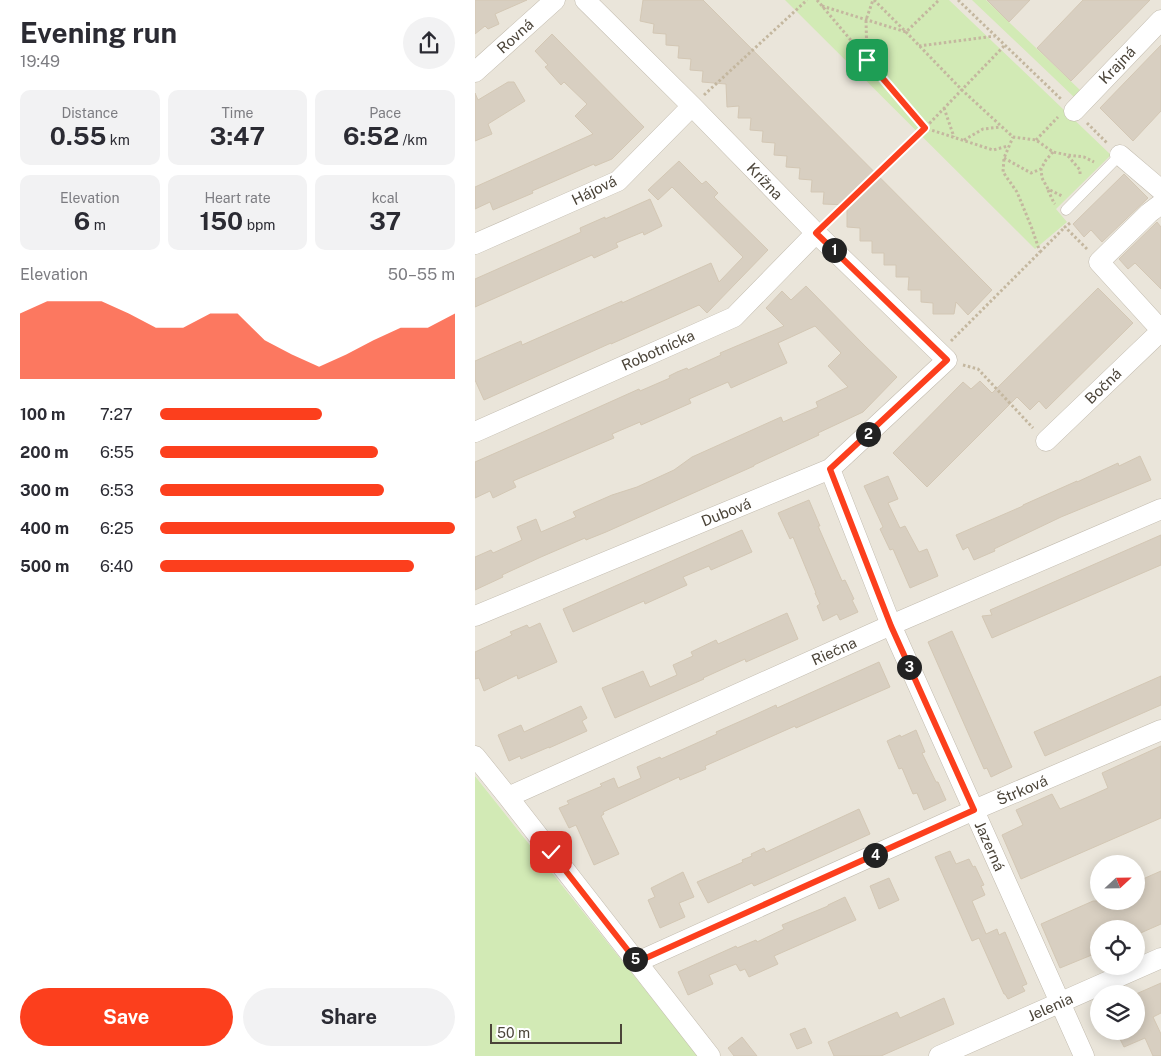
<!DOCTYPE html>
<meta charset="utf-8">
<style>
body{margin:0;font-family:"Public Sans",sans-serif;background:#f2f2f3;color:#2b2b33;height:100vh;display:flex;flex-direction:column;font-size:19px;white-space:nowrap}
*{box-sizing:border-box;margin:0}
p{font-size:16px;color:#7c7c81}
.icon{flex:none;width:28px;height:28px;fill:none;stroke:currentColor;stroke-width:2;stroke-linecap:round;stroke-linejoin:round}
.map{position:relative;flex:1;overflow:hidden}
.drawer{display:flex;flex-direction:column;background:#fff;width:475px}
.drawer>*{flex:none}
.needle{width:32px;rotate:68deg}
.tools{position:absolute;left:615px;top:855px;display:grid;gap:10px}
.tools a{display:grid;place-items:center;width:55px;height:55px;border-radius:50%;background:#fff;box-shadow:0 2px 12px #0003;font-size:25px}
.scale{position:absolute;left:15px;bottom:12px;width:132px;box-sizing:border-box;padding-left:5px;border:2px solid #4b4439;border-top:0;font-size:14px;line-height:18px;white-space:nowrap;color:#4b4439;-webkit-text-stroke:4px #fff;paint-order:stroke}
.pin{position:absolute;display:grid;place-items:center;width:42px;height:42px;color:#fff;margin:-21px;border-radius:10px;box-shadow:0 2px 8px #0006}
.km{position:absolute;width:25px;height:25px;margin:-12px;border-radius:50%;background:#222;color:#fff;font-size:14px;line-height:25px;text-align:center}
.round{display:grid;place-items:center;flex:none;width:52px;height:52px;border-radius:26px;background:#f2f2f3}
.head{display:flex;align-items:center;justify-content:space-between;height:85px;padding:0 20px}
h1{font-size:28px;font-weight:700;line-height:38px}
.stats{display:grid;grid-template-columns:repeat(3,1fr);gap:8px;height:85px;padding:5px 20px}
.stats div{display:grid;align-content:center;border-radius:10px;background:#f2f2f3;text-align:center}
.stats b{font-size:25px;font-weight:700}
.stats small{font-size:14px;font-weight:400}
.stats p{font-size:14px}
.chart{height:140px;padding:10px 20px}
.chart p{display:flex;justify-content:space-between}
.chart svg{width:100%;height:90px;margin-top:5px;fill:#fc3f1d;opacity:.7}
.cta{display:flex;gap:10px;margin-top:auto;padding:10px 20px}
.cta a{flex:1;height:58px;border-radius:30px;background:#fc3f1d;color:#fff;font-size:20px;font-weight:700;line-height:58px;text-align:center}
.cta a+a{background:#f2f2f3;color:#2b2b33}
ul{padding:0 20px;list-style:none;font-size:16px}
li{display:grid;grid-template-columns:80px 60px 1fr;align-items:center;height:38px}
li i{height:12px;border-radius:6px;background:#fc3f1d}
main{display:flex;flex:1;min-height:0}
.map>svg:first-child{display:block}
</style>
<main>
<section class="drawer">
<div class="head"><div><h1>Evening run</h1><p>19:49</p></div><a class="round"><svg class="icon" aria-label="share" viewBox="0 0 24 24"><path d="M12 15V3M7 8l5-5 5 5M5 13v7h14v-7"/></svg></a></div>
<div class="stats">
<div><p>Distance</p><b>0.55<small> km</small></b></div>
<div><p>Time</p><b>3:47</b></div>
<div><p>Pace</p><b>6:52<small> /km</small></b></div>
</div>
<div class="stats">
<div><p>Elevation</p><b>6<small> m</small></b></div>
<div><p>Heart rate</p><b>150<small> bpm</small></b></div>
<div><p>kcal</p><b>37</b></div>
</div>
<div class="chart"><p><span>Elevation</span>50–55 m</p>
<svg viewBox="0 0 160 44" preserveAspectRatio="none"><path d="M0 44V12L10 6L20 6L30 6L40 12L50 19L60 19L70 12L80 12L90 25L100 32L110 38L120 32L130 25L140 19L150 19L160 12V44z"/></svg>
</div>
<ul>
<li><b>100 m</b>7:27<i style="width:55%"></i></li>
<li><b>200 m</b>6:55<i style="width:74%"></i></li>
<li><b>300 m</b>6:53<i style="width:76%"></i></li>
<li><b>400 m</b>6:25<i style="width:100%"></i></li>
<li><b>500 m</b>6:40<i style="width:86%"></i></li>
</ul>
<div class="cta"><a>Save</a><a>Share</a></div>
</section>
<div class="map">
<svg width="686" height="1056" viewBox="0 0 686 1056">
<rect width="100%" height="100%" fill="#f6f3ec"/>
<path fill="#eae5da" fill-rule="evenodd" d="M0 0H686V1056H223L0 776ZM624 864H661V901H624ZM624 929H661V966H624ZM624 994H661V1031H624Z"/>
<path fill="#d2eab5" d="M310 0H474L636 155 581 209 592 222 560 249Z
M497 0H511L606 91 600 98Z
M0 776 223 1056H0Z"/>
<path fill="#d8cfc1" stroke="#d3c7b4" d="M0 0H52L20 14 24 24 13 29 10 26 0 34Z
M168 0H228L517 290 493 315 481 302 479 314H458V303L446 302V290H433L434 277H421V265H409V253H397V241H385V228L372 227V205L348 204 349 192H336L337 180 324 179 325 168 311 167 312 156 299 155 300 143 287 142 288 131 275 130 276 118H263L264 106 252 107 251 84 227 82 228 71 215 70 216 59 203 58 204 46 191 45V34L178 33 179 24 165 21Z
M512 0H555L534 22Z
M608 0H675L596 81 562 48Z
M77 34 169 127 137 159 120 166 119 164 57 191 58 193 18 210 15 202 0 209V187L118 134 100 116 112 104 89 82 86 85 70 67 73 65 60 51Z
M686 45V111L658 141 625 108Z
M33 82H39L50 101 13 124 17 134 0 141V93L3 100Z
M204 161 227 184 231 181 243 193 239 197 293 250 232 313 224 305 136 344V343L9 400 0 380V361L46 341 47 345 147 301V303L236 263 244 282 268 257 197 187 183 200 173 190Z
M649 174 673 198 627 242 616 230 609 237 598 224Z
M175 199 187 226 169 235 168 232 141 243 143 247 119 258 117 255 0 307V279L106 232 105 228 130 217V219Z
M682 222 686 227V289L660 263 653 269 644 259Z
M331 286 391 347 422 377 388 412 343 433 344 435 279 465V466L131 532 111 540 110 538 66 557 27 575 28 577 0 590V557L16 550 18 553 47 540 42 527 61 519 66 532 101 517 98 512 137 495 162 487 199 470 217 457 306 417 308 422 343 407 341 402 373 387 353 366 366 353 340 326 303 343 312 363 256 388 253 382 214 399 216 403 166 425 165 422 137 434 139 438 38 481 41 487 18 498 15 491 0 498V462L66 433 164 389 165 391 195 378 194 376 202 372 212 368 213 370 246 355 245 353 309 326 291 308 307 291 316 300Z
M623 288 658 323 571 409 564 401 555 410 542 397 452 487 418 453 488 382 496 389 505 381 517 393Z
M665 456 676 480 586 517 519 549 520 551 499 560 493 547 488 550 481 535 548 506V505L602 481V482L643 463 644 466Z
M413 476 423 499 413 503 425 528 430 526 444 552 452 549 463 576 435 588 418 549 415 550 405 529 408 527 389 486Z
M334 500 345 526H343L367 581 370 580 379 599 377 600 383 612 365 620 362 614 348 621 342 606 345 604 340 593H341L318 537 315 539 303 513Z
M267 530 277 552 236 570 234 566 208 577 212 585 170 604 169 601 98 632 88 609Z
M686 535V565L517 638 507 616 517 615 515 610Z
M312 613 323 639 271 662 270 659 228 678 229 679 140 718 127 688 168 671 175 687 202 675 198 665 218 656 216 652 241 640 243 644Z
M65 623 82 662 43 679 42 675 9 691 4 678 0 679V652L37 635 35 632 52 625 54 628Z
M477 631 537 767 516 777 512 768 509 769 453 642Z
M404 662 415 687 321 728 320 726 230 766 231 769 205 780 204 777 128 812 129 814 126 816 144 854 119 865 101 825 94 828 84 808 94 804 92 801 127 786 125 784 139 778 143 788 166 778 162 767 185 757 186 759 242 734 241 732 275 717 301 705 302 708Z
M686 676V705L570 756 559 732Z
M106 706 112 718 107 721 112 731 74 748V747L46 759 45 756 34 761 23 735 46 725 49 732Z
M441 730 450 752 447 753 461 782H463L471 800 449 810 442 793 438 794 427 768 424 769 412 741 425 735 426 737Z
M686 746V818L546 879 527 835 548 825 541 810 577 794 585 809 613 797 633 788 627 773Z
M384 809 395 834 295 879 279 886 277 883 233 903 222 882 268 862 267 860 277 856 276 854 289 848 291 852Z
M475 851 481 864 494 859 498 867 500 866 509 885 506 886 510 895 497 901 511 934 522 929 524 935 530 932 552 984 547 986 550 991 533 999 530 994H529L504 938 497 941 460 857Z
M686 871V924L661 935V929H624V952L585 968 566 924 618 901H661V882Z
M208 872 219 897 204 903 210 917 185 928 173 900 180 897 176 888Z
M414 878 424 900 404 909 395 886Z
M370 897 381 920 299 956 303 964 274 977 270 969 265 971 261 964 234 975 238 984 213 995 203 972 261 946 262 948 281 940 282 942 309 929 307 925 353 906V905Z
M686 983V1013L678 1017 686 1034V1056H678L670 1038 649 1047 641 1031H661V994Z
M469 998 479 1024 406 1056H359L353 1042 422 1012 425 1018Z
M330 1028 337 1043 322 1049 315 1034Z
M267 1037 282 1056H259L253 1048Z"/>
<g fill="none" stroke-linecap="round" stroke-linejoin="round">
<g stroke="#c2bbae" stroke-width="11">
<path id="lane" d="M591 210 645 155"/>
</g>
<g stroke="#c2bbae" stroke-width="21">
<path id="street" d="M0 72 80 0
M599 111 686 20
M645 155 686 190
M686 204 674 213 624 262 686 330
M0 244 143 181 217 106
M0 432 259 317 341 233
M571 441 686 331
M355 469 416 625 609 1056
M0 616 355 469 472 360 341 233 217 106 110 0
M0 756 33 797 235 1056
M33 797 416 625 686 509
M162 962 499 810 686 730
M464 1056 686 958"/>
</g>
<path stroke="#c4b79f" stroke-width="3" stroke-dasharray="2.5 2.5" stroke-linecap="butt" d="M342 0 450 128 518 150 533 146
M399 0 431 32 487 90 538 137 561 140 578 152 593 155 609 157 619 162
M483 0 587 100
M347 6 431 32 464 0
M444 46 520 36
M392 58 391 20 398 0
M229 95 332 0
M469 108 479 137
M612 123 632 143
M489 140 508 129 526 127
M561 140 583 117
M578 152 571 160 566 169 567 178 573 189 587 196
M593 156 605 170V175
M529 158 556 173 566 169
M573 190 579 203 580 204
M354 221 450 128 530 45
M595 223 590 227 613 250
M565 252 590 227
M476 341 565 252 556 226 542 192 528 172 529 158 538 137
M488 365 503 369 558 428"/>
<use href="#lane" stroke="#fff" stroke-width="10"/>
<use href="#street" stroke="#fff" stroke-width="20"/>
</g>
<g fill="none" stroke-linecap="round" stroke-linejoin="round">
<g stroke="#fff" stroke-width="10">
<path id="route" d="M76 852 162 962 499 810 416 626 355 469 472 360 341 233 450 128 392 60"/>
</g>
<use href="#route" stroke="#fc3f1d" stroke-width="6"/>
</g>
<g text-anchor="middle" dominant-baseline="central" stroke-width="4" stroke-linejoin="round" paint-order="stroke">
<g font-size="15" fill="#4b4439" stroke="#fff">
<text transform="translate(40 36) rotate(-42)">Rovná</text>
<text transform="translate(642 65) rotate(-46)">Krajná</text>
<text transform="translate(290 181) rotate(46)">Krížna</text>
<text transform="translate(119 190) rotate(-26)">Hájová</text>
<text transform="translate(183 350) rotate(-24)">Robotnícka</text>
<text transform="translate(628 386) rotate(-44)">Bočná</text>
<text transform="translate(251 512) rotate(-22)">Dubová</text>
<text transform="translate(359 651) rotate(-24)">Riečna</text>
<text transform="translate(547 790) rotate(-23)">Štrková</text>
<text transform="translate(515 846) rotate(66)">Jazerná</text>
<text transform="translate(575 1007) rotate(-24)">Jelenia</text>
</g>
</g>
</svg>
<div class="tools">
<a><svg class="needle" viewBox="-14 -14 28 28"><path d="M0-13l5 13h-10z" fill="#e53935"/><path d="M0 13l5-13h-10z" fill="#7c7c81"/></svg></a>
<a><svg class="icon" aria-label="locate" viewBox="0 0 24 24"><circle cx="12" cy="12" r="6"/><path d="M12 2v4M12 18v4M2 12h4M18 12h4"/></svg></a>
<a><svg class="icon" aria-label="layers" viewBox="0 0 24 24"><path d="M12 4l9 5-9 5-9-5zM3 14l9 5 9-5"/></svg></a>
</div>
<div class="scale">50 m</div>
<div class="pin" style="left:392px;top:60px;background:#1e9e55"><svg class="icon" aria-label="arrive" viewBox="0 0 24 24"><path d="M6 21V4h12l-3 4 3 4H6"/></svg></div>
<div class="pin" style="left:76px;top:852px;background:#d93025"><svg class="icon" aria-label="check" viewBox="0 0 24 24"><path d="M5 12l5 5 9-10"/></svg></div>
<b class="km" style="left:359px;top:250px">1</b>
<b class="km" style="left:393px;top:434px">2</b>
<b class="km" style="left:434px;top:667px">3</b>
<b class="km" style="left:400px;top:855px">4</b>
<b class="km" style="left:160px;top:959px">5</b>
</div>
</main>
